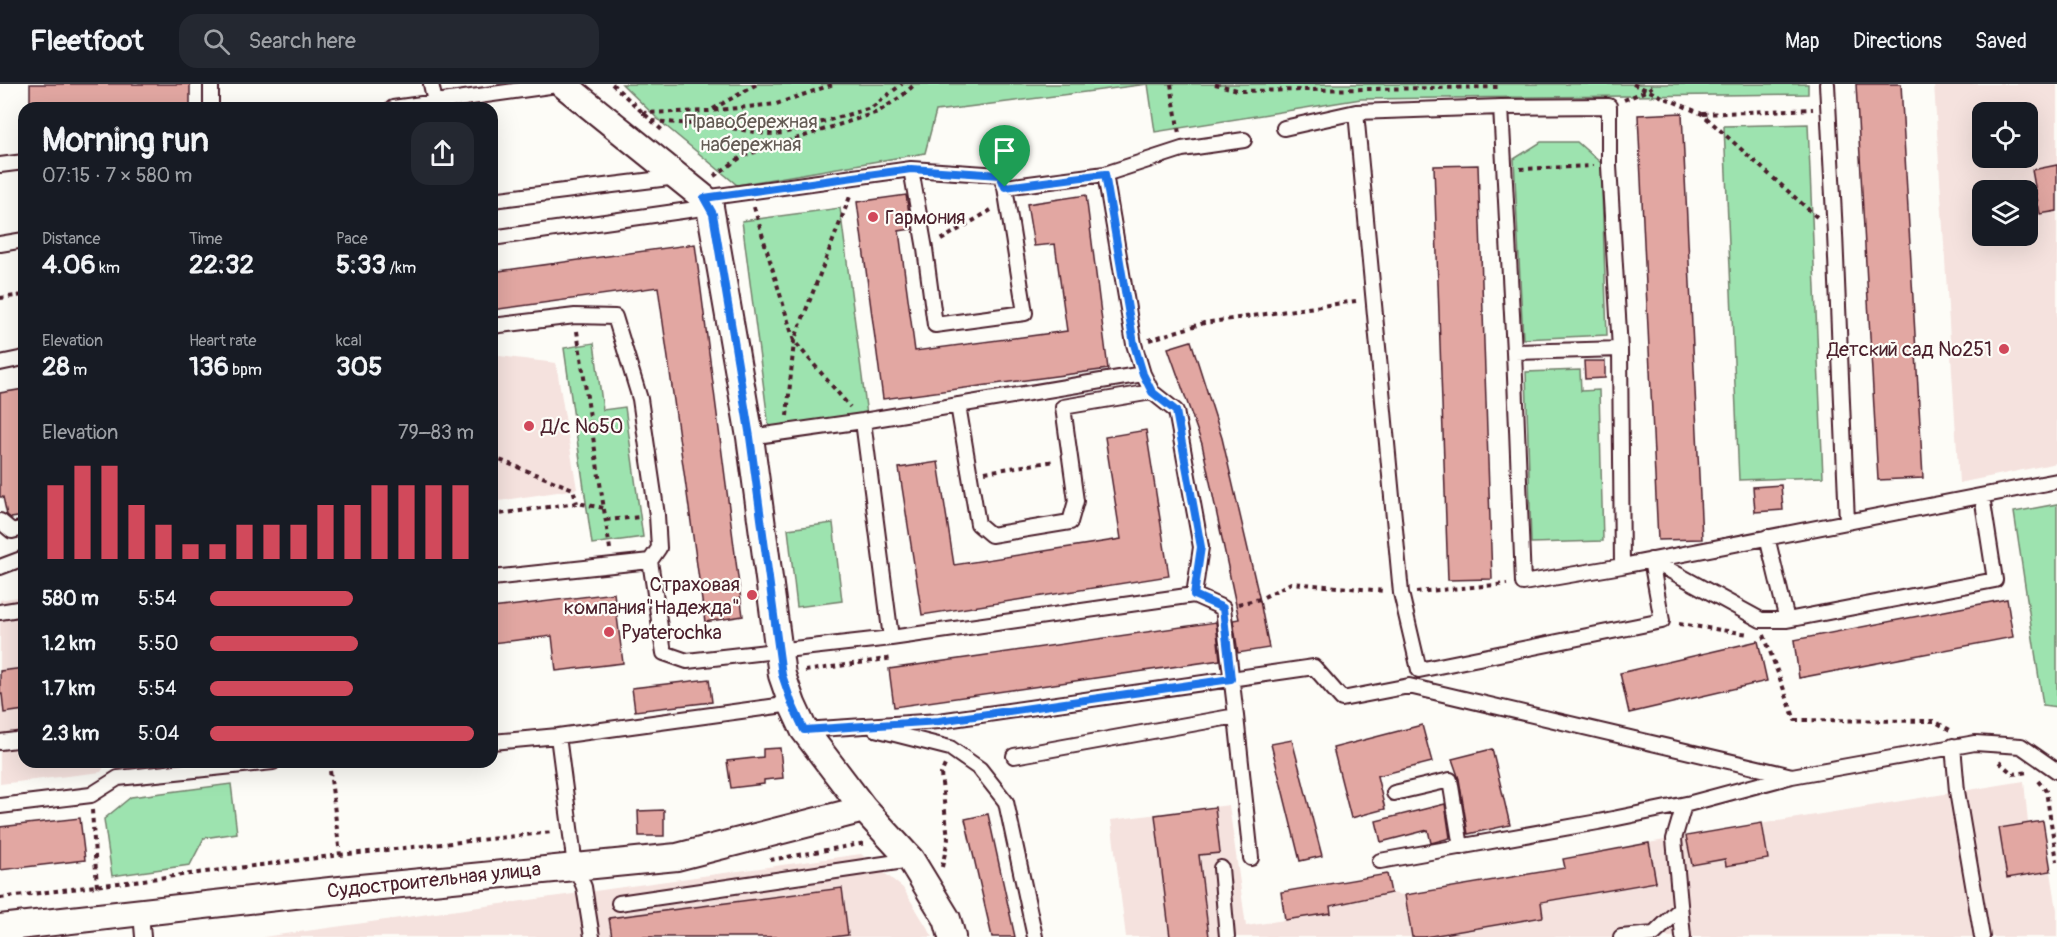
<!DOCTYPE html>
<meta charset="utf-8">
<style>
body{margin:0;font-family:Pangolin,sans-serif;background:#242831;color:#f1f3f6;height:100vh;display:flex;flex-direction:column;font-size:22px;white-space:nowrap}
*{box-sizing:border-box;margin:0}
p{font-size:20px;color:#9ea1a6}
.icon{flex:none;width:33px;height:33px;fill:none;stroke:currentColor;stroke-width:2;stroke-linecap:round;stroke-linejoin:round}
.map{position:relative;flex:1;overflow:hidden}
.panel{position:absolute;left:18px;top:18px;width:480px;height:666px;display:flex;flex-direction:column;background:#171b24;border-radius:18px;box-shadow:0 6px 24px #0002}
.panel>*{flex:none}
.controls{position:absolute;left:1972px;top:18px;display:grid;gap:12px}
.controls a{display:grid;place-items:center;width:66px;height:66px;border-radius:12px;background:#171b24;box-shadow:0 6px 24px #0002;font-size:30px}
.pin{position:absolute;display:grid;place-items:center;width:51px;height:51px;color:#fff;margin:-62px -26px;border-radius:50% 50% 50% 0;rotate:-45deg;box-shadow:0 0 6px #0007}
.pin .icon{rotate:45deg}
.round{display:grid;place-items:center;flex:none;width:63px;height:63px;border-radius:18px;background:#242831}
.overview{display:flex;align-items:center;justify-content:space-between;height:102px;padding:0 24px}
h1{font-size:33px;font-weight:700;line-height:45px}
.stats{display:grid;grid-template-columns:repeat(3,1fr);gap:9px;height:102px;padding:6px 24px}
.stats div{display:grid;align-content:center}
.stats b{font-size:26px;font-weight:700}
.stats small{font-size:16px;font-weight:400}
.stats p{font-size:16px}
.chart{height:168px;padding:12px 24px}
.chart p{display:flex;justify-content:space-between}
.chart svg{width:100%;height:108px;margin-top:6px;stroke:#d1495b;stroke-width:6}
ul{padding:0 24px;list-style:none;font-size:20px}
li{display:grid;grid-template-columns:96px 72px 1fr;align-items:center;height:45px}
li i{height:15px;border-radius:8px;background:#d1495b}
header{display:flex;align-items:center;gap:36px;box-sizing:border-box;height:84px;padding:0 30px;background:#171b24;border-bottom:2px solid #363941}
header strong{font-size:28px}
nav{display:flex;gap:33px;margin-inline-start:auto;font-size:21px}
.search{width:420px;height:54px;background:#242831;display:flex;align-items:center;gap:15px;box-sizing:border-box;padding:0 21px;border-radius:18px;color:#9ea1a6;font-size:22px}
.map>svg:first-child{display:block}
</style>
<header>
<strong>Fleetfoot</strong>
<div class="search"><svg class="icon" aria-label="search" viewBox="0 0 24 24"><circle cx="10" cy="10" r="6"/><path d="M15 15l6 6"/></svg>Search here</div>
<nav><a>Map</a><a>Directions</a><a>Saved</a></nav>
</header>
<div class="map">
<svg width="2057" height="853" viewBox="0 0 2057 853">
<rect width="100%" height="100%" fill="#fdfcf7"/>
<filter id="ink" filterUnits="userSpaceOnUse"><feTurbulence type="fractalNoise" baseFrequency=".0167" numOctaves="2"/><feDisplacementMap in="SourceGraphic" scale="12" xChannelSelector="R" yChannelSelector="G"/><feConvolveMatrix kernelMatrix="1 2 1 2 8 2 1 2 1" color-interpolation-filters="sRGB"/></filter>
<g filter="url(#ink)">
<path fill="#f5e2de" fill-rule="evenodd" d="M1934 0H2057V379L1959 399ZM1983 28H2028V74H1983ZM1983 106H2028V152H1983Z
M492 271 556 279 577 405 492 418Z
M24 512V678H107L101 688 0 700V516Z
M2024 697 2028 739 2043 737 2057 826V853H1126L1111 736 1229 721 1246 842 1330 829V822L1391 809 1404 811 1565 784 1563 775 1686 752Z
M861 770 903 804 933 853H263Z"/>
<path fill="#9de3af" stroke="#74816d" stroke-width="1.5" d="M622 0H1808V10L1361 15 1155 48 1148 0 936 27 925 69 737 101 661 38Z
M1808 40 1823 393 1739 396 1724 42Z
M1541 58H1577L1601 79 1607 251 1523 255 1514 75Z
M840 124 867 331 769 344 742 137Z
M594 259 603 326 625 323 643 453 592 460 564 264Z
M1580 286 1581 307 1599 306 1603 457 1531 459 1526 288Z
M2057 420V623L2043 621 2014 428Z
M833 439 842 517 797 523 788 445Z
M231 700 237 749 204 754 190 781 112 792 104 735 131 713Z"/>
<path fill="#e2a7a2" stroke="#4a1f2b" stroke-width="1.5" d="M30 0H190V23L30 24Z
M1856 0H1901L1923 394 1878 396Z
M1682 29 1702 455 1658 456 1638 31Z
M1478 81 1492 495 1448 496 1434 82Z
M2057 81V127L2040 130 2032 86Z
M906 111 912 145 899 147 915 267 1067 247 1055 160 1034 162 1027 120 1086 111 1108 285 883 315 857 118Z
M695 160 743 532 705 538 658 203 492 226V188Z
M1191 257 1222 354 1260 517 1269 564 1238 569 1233 536 1239 535 1202 360 1168 264Z
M1584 277H1605V294L1585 295Z
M24 305V432L11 434 7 431 3 413H0V309Z
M1146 346 1169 492 922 531 899 384 938 378 954 481 1121 455 1105 353Z
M1781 401 1783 426 1755 428 1753 403Z
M614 509 623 579 556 587 552 552 492 559V524Z
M2007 515 2013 553 1799 594 1794 556Z
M1216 538 1220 576 894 623 889 585Z
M1758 557 1767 597 1629 629 1620 589Z
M24 584V626L4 629 2 610H0V587Z
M709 595 712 618 635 627 632 604Z
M1422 641 1432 678 1377 692 1385 725 1351 734 1333 664Z
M1292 656 1322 772 1300 777 1271 660Z
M780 664 783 694 764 696V700L731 704 727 677 763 673V665Z
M1492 665 1510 741 1468 750 1459 695 1452 675Z
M1445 720 1450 754 1431 759 1428 746 1381 758 1376 737Z
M1215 723 1220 769 1199 771 1209 853H1170L1155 731Z
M664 726V752H639L638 727Z
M988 730 1015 853H992L965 735Z
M80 734 85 776 0 786V743Z
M2043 737 2051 787 2007 794 1999 744Z
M1762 739 1768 775 1726 782 1725 775 1692 781 1686 752Z
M1649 759 1656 798 1541 818 1543 833 1425 853H1412L1405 811 1565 784 1563 775Z
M1387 790 1391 809 1330 822 1331 829 1285 836 1281 808Z
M842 804 848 851 833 853H612L609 834Z"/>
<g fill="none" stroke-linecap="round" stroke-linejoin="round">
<g stroke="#4a1f2b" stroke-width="18">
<path id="lane" d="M211 0V24
M431 0 435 18
M1827 0 1835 150 1847 438
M393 24 564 0
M1356 28 1401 509 1419 586 1662 537 1651 476
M1284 44 1356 28 1501 23
M0 81 24 78
M911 85 1000 91 1005 103
M1105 90 1182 65 1244 56
M704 114 911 85 925 165 935 241 1025 229 1005 103 1105 90 1134 260 1143 290 863 337 750 353
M492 116 677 93
M492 154 710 123
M0 160 24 156
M492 242 575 232 615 233 640 315 657 431 659 464 650 477 664 569 687 577 891 554
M1514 268 1620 265
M0 279 24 274
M958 321 978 440 991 451 1070 438 1076 417 1063 323 1152 308
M863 337 891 554 1194 511 1201 463 1176 327 1152 308 1143 290
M0 437 12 447 24 444
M1767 453 1787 536 1995 496 1982 412
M1651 476 1761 536H1787
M1622 482 1620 265 1609 82V22L1501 23 1514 268 1523 499 1622 482 2057 397
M0 483 24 474
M492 494 650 477
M0 528 24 524
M1236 632 1251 774
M875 645 950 664 980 685 1006 718 1035 853
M804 646 939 637 1314 583 1342 615 1409 602 1792 692
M558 652 575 782 584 803 592 853
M0 658 24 655
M492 658 558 652 792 620
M1953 662 1957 707 1982 853
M1014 672 1236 632 1223 524 1194 511
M1394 709 1450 696 1461 763
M0 722 91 711 118 694 273 678
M1380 777 1598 738 1691 719
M1221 784 1227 853
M619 819 911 776
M141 829 143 853
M1621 853 1654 850 1679 826
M1683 853 1674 755 1684 721 1792 692 1975 659 2021 662 2057 687"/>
</g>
<g stroke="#4a1f2b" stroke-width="30">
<path id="street" d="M564 1 704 114 710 123 750 353 782 591 792 620 804 646 864 725 911 776 947 835 952 853
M0 844 330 807 677 773 864 725"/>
</g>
<path stroke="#4a1f2b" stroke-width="4" stroke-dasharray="4.5 4.5" stroke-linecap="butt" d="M612 0 664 48
M1171 0 1179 50
M1215 0 1241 7 1498 3
M1633 0 1702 30 1818 134
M1624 16 1648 6 1655 0
M713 25 757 0
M642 29 709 27 776 20 834 0
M1703 30 1813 25
M652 37 719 42 767 50 784 49 871 24 902 0
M1520 85 1593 82
M714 92 743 72 878 28 903 11 915 0
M754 123 794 257 850 323
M941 156 991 126
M0 214 24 211
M577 247 610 465
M1149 256 1204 239 1356 217
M787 332 794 257 851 110
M492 373 573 405 577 419
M985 388 1055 377
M492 431 577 419 604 424
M606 436 641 433
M1416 508 1507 500
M1238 520 1260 515 1291 499 1385 507
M1679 540 1749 550
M1764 551 1795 636 1934 637 1950 646
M805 587 893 574
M329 678 340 771
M1999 678 2013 690 2029 688
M2038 697 2046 707 2057 777
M92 726 97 803
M770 776 866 759
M942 783 948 755 941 690 945 681
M0 814 340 771 553 748"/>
<use href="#lane" stroke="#fdfcf7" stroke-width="14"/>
<use href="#street" stroke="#fdfcf7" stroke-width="26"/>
</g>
</g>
<g fill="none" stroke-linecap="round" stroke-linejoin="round" filter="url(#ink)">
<g stroke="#fff" stroke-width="12">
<path id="route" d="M911 85 1000 91 1005 103 1105 90 1134 260 1143 290 1152 308 1176 327 1201 463 1194 511 1223 524 1231 595 939 637 804 646 792 620 782 591 750 353 713 130 704 114Z"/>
</g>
<use href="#route" stroke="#1a73e8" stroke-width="8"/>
</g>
<g fill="#d1495b" stroke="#fdfcf7" stroke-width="2">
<circle cx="873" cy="133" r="6"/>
<circle cx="2004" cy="265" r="6"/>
<circle cx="529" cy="342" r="6"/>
<circle cx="752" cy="511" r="6"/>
<circle cx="609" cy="548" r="6"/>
</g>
<g text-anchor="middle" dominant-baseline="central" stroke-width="4.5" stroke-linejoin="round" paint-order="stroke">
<g font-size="20" fill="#635a53" stroke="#fdfcf7">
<text x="751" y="37">Правобережная<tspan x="751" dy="23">набережная</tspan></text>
</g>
<g font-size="20" fill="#4a1f2b" stroke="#fdfcf7" text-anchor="start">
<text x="885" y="133">Гармония</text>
<text x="1992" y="265" text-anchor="end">Детский сад №251</text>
<text x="541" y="342">Д/с №50</text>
<text x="740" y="500" text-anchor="end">Страховая<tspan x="740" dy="23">компания"Надежда"</tspan></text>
<text x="621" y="548">Pyaterochka</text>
</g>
<g font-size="20" fill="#4a1f2b" stroke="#fdfcf7">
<text transform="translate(434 796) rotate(-6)">Судостроительная улица</text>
</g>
</g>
</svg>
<div class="controls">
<a><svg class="icon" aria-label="locate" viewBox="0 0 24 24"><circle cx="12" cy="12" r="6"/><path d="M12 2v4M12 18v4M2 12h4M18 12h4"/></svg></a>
<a><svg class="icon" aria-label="layers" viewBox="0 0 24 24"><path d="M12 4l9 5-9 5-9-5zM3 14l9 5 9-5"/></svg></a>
</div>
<div class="pin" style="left:1005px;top:103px;background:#1e9e55"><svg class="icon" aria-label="arrive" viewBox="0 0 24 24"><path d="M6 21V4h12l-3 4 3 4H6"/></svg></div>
<section class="panel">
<div class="overview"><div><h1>Morning run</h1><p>07:15 · 7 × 580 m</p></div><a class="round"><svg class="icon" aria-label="share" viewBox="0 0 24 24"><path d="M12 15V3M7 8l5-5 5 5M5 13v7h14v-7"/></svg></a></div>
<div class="stats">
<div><p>Distance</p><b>4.06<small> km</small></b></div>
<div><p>Time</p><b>22:32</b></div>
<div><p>Pace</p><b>5:33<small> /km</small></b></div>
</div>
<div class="stats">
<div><p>Elevation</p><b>28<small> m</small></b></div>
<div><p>Heart rate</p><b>136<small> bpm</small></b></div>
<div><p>kcal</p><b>305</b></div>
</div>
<div class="chart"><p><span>Elevation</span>79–83 m</p>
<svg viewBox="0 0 160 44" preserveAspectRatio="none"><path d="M5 44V14M15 44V6M25 44V6M35 44V22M45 44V30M55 44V38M65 44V38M75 44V30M85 44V30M95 44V30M105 44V22M115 44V22M125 44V14M135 44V14M145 44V14M155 44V14"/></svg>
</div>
<ul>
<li><b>580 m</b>5:54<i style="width:54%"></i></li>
<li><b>1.2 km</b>5:50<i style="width:56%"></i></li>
<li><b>1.7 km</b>5:54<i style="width:54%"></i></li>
<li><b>2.3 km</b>5:04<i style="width:100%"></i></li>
</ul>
</section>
</div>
